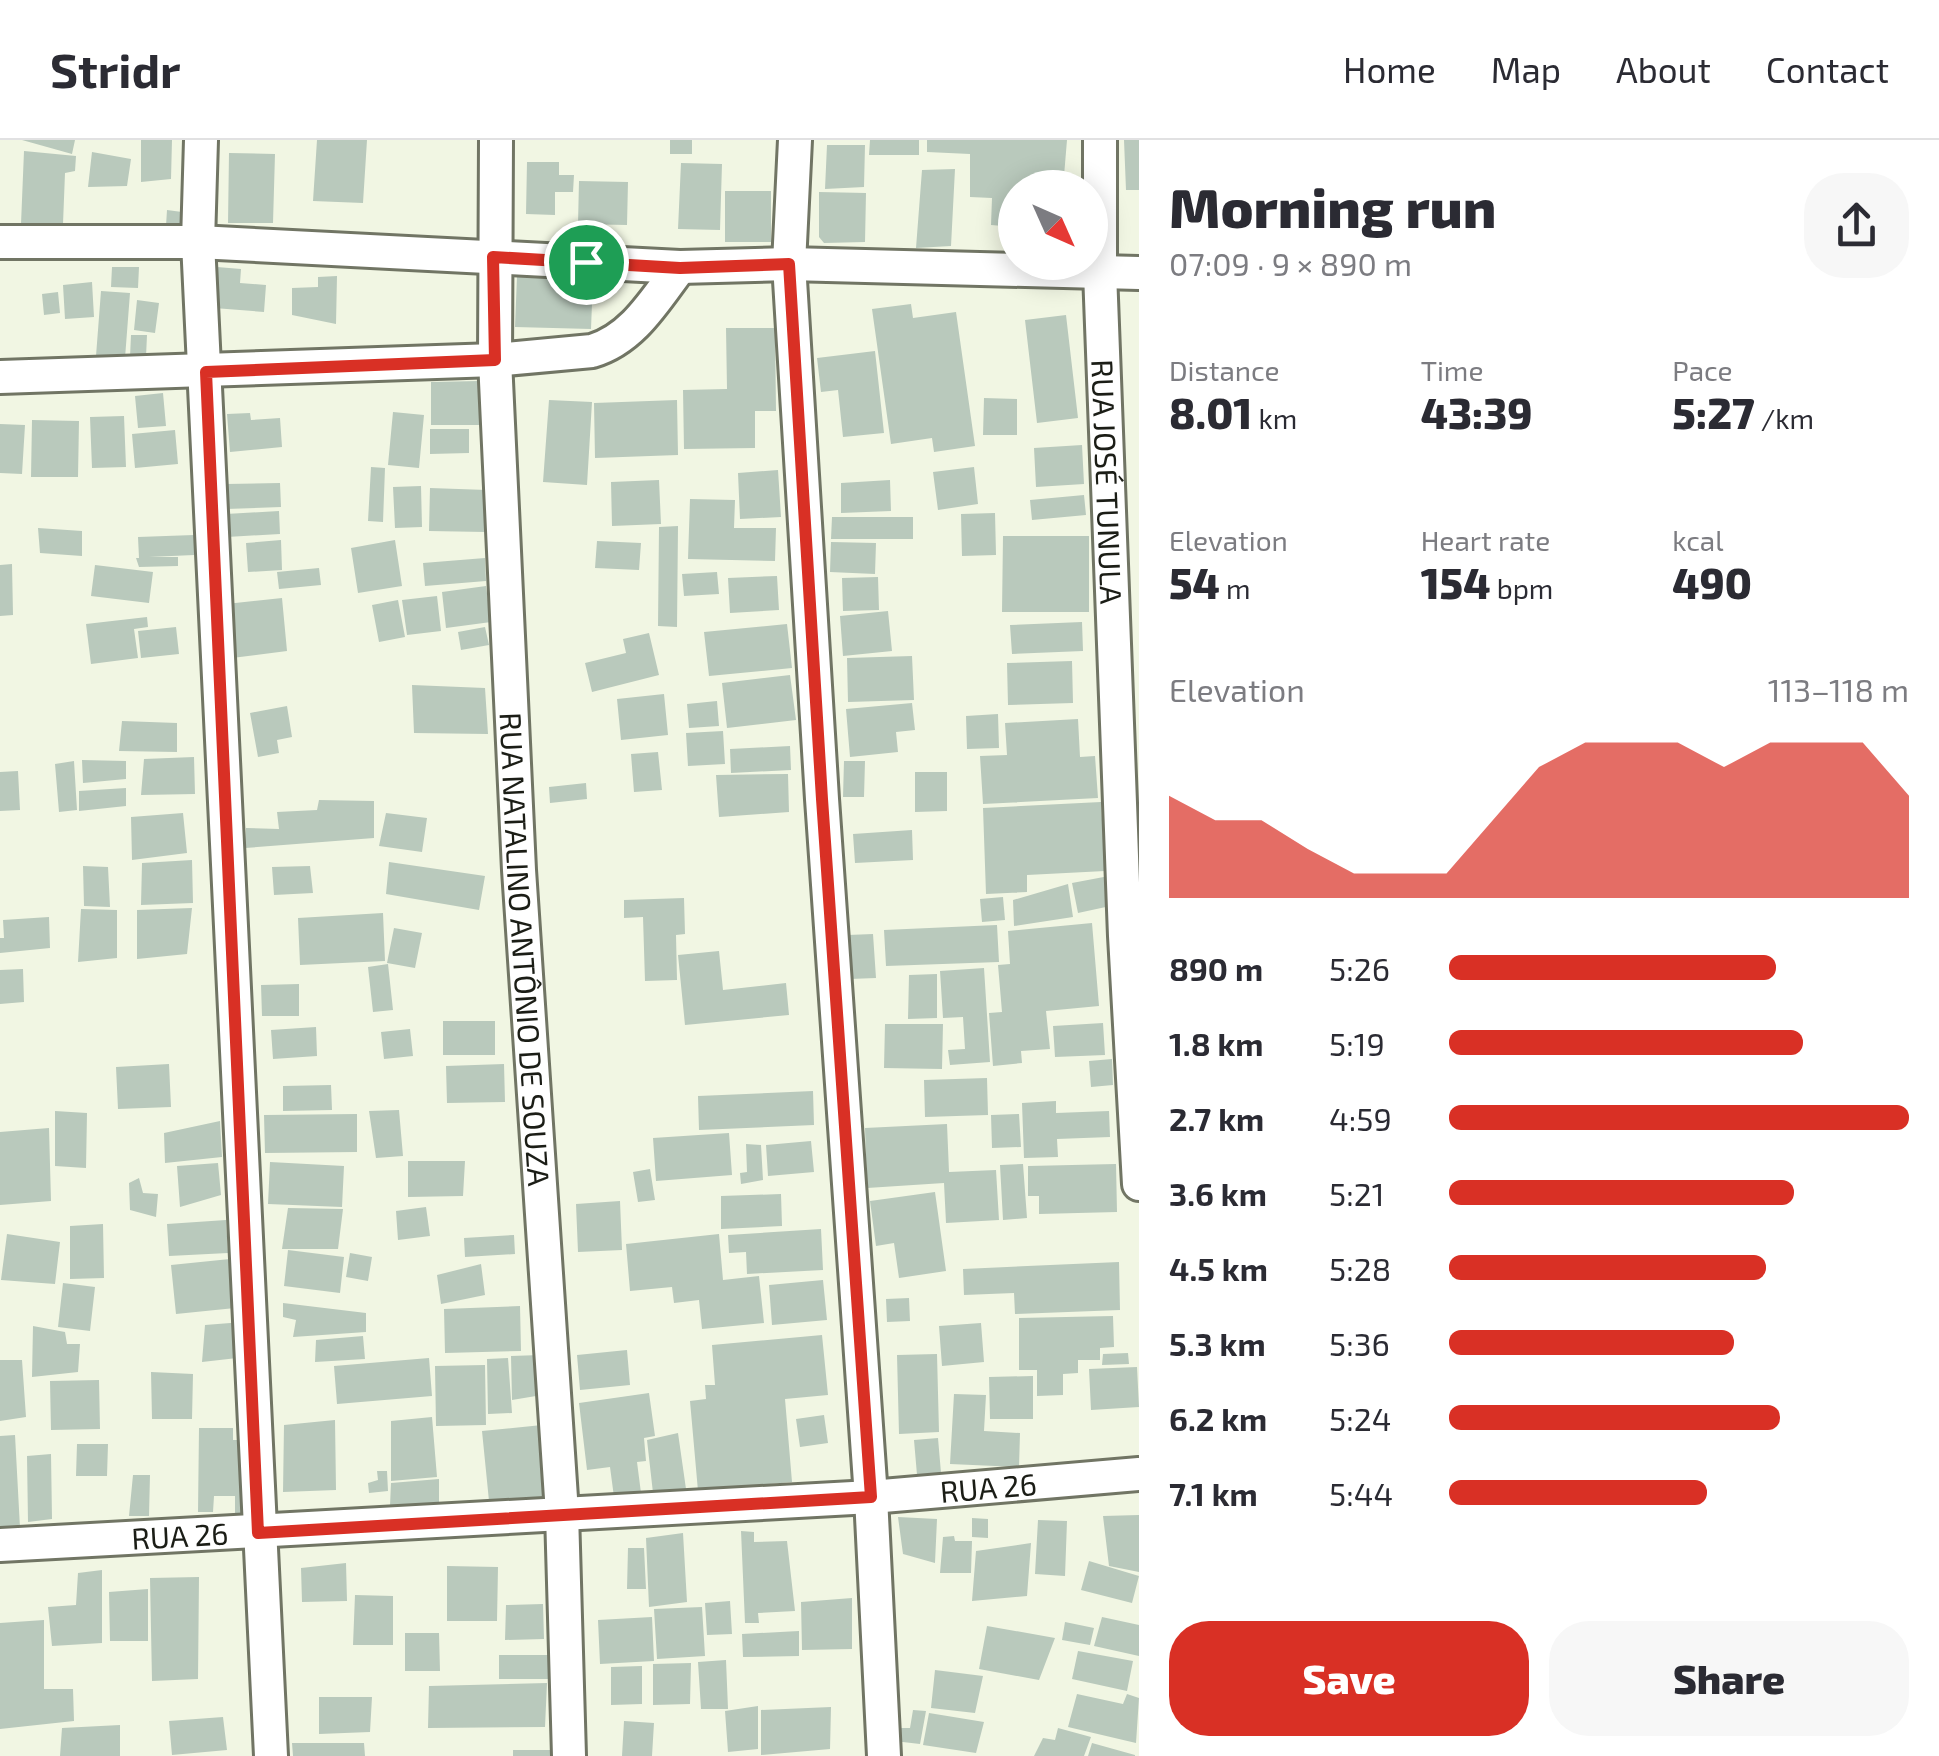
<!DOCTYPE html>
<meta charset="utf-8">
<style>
body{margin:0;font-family:"Exo 2",sans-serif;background:#f7f7f7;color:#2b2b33;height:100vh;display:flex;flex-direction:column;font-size:38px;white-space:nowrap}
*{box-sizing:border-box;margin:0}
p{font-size:32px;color:#7c7c81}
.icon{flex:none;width:55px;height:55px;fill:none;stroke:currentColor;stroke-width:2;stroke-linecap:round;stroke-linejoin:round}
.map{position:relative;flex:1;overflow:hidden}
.sheet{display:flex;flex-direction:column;background:#fff;width:800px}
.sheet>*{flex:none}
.needle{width:65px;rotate:135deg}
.buttons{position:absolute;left:998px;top:30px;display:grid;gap:20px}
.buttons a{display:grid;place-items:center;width:110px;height:110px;border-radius:50%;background:#fff;box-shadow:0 5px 25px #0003;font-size:50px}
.pin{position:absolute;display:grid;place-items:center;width:85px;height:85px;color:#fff;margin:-42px;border:5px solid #fff;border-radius:50%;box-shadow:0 2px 10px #0007}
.round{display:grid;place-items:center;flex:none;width:105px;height:105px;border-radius:40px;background:#f7f7f7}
.summary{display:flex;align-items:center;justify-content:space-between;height:170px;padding:0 30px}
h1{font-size:55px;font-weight:800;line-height:75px}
.stats{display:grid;grid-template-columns:repeat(3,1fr);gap:15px;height:170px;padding:10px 30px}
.stats div{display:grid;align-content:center}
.stats b{font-size:42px;font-weight:800}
.stats small{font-size:28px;font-weight:400}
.stats p{font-size:28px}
.chart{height:280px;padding:20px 30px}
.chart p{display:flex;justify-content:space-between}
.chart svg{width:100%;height:180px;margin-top:10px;fill:#d93025;opacity:.7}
.cta{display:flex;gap:20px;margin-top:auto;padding:20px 30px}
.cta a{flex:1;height:115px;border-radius:40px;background:#d93025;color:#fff;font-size:40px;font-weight:800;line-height:115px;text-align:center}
.cta a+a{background:#f7f7f7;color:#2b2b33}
ul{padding:0 30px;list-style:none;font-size:32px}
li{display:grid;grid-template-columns:160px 120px 1fr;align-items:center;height:75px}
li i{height:25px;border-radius:12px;background:#d93025}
header{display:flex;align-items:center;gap:60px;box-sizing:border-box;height:140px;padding:0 50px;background:#fff;border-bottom:2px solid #e1e1e2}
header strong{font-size:48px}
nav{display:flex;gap:55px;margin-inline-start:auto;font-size:35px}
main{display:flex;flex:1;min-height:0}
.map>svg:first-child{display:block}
</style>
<header>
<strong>Stridr</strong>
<nav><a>Home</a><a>Map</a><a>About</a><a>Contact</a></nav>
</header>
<main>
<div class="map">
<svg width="1139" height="1616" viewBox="0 0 1139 1616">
<rect width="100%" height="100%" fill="#f1f6e3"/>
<path fill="#b9c9bc" d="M22 0H75L72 14Z
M141 0H172L171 39 141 42Z
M317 0H367L363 63 313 61Z
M670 0H692V14H670Z
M870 0H919V15H869Z
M927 0H1067L1063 48H1015V87L991 85 992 58 970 57V14L927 12Z
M1124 0H1139V50H1126Z
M827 5H865L864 47 825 49Z
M24 11 76 16 75 31 65 33 63 84H21Z
M92 12 131 19 127 46 88 47Z
M229 13 275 14 273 83H228Z
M527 22H559V35H574L573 52H555V75L526 74Z
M681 23 722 24 720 90 678 89Z
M955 29 951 106 916 108 922 30Z
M579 41 628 42 627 85 578 84Z
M725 51H771V102H725Z
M819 52 866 53 865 102 824 103 819 97Z
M167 70 182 72 181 87 166 86Z
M112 127H139L138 148 111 147Z
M217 127 241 129 240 143 266 145 264 172 214 168Z
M337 136 336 184 292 175V148L318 147V137Z
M517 136 593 138 591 189 515 187Z
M92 142 94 177 65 179 63 145Z
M101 151 130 153 125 218 96 216Z
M58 152 60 173 44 175 42 154Z
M137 160 159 163 155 193 134 190Z
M911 164 913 178 956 172 975 306 934 312 932 298 891 304 872 169Z
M1066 175 1078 278 1037 283 1025 180Z
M726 188H775L776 271H755V308L684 309 683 250 727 249Z
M131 195H147L146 217H130Z
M875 211 884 293 843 297 838 250 821 252 817 218Z
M479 241V285H431V242Z
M163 253 166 286 138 288 135 256Z
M984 258 1017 259V295H983Z
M549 260 592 262 587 345 543 342Z
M677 260 678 315 595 318 594 263Z
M393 272 424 275 419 328 388 325Z
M250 273 251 280 280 278 282 307 230 312 227 274Z
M124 276 126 327 92 328 90 277Z
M32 280 79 281 78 337H31Z
M0 284 25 285 22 334 0 333Z
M430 289H469V313L430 314Z
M175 290 178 324 135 328 132 294Z
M1082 305 1084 344 1036 347 1034 308Z
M371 327 385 328 383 382 368 381Z
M974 327 978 364 938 370 933 332Z
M778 330 781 377 740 379 738 333Z
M659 340 661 384 612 386 611 342Z
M890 340 891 371 841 373V343Z
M280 343 281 367 226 369V344Z
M421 346 422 387 395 388 393 347Z
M430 348 487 350 486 392 429 391Z
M1084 355 1086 375 1032 380 1030 360Z
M690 359 735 360 734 388H776L775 421 688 419Z
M279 371 280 394 227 397 226 374Z
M995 373 996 415 962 416 961 374Z
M832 377H913V399H831Z
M678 386 677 487 658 486 659 387Z
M38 388 82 391V416L40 413Z
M194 395V415L149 417H178V426L139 427 136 418H139L138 397Z
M1003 396H1089V472H1002Z
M281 400 282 430 248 432 246 403Z
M395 400 402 446 358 453 351 408Z
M597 401 641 403 639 430 595 428Z
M831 402 876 403 875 434 830 432Z
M485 418 486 441 425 446 423 423Z
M12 424 13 475 0 476V425Z
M95 425 153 432 149 463 91 456Z
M319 428 321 445 279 449 277 432Z
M717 432 719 454 684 456 682 434Z
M777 436 779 470 730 473 728 438Z
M878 437 879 470 843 471 842 438Z
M486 446 491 482 446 488 442 452Z
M437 456 441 491 407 495 402 460Z
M282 458 287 511 232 518 226 464Z
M398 460 405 497 379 502 372 465Z
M888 471 892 511 843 516 840 476Z
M147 477 148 487 134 489 138 518 91 524 86 484Z
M1082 482 1083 511 1012 514 1010 485Z
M787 484 792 528 709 536 704 492Z
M176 487 179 514 141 518 138 491Z
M485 487 489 505 461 510 458 492Z
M649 493 659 535 592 552 585 523 626 513 623 499Z
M912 516 914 560 848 562 847 518Z
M1072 521 1073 563 1008 565 1007 523Z
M790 535 796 580 727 588 722 543Z
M412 545 485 548 488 594 414 593Z
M664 554 668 595 621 600 617 559Z
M717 561 719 586 689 588 687 564Z
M912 563 915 590 896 592 898 612 850 617 846 569Z
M287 566 292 597 277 600 279 613 258 617 250 573Z
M998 574 999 608 967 609 966 576Z
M1078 579 1080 617 1095 616 1098 658 983 664 980 616 1007 615 1005 583Z
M122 581 177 583V612L119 611Z
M723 591 725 624 688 626 686 593Z
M790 606 791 630 731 633 730 609Z
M658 612 662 650 634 652 631 614Z
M194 617 195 654 141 655 144 619Z
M82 620 126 621V639L83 643Z
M74 621 77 670 59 672 55 624Z
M844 621H865L864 657H843Z
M18 631 20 670 0 671V632Z
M915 632H947V671L915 672Z
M788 634 789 672 719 677 716 635Z
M586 643 587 659 550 663 549 647Z
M126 648V666L79 671V651Z
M319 660 374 661V698L245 708 246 688 279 689 277 672 317 670Z
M1101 662 1105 731 1027 735V752L986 754 983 668Z
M183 673 187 713 132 720 131 677Z
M386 673 427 678 422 712 379 706Z
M912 690 913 720 855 723 853 694Z
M192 720 193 763 141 765 142 723Z
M389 722 485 736 479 770 386 754Z
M83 726 108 727 110 767 84 766Z
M310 726 313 753 274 755 272 727Z
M1109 736 1115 765 1078 773 1072 743Z
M1068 744 1073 777 1014 786 1013 760Z
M1003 757 1005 780 982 782 980 759Z
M684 758 685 794 676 795 677 840 645 841 643 777 624 778V760Z
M192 768 187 814 137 819V770Z
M81 769 117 770V818L78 822Z
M383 773 385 821 300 825 298 778Z
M49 777 50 808 0 813V798H4L3 780Z
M1092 783 1099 866 1046 871 1050 909 1021 911 1022 923 993 926 989 873 1002 872 998 825 1010 824 1008 791Z
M997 785 999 822 886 826 884 790Z
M394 788 422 793 415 828 387 823Z
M873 794 876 838 850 839 848 795Z
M719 811 723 850 786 843 789 875 685 885 678 815Z
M388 824 393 870 373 872 368 827Z
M984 828 990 922 950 925 948 910 965 909 963 877 943 878 940 831Z
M23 829 24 862 0 864V830Z
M937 834V878L908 879 909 835Z
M299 844V876H262L261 845Z
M443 881H495V915H443Z
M1103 883 1105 915 1055 917 1053 886Z
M885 884H943L942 929 884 928Z
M316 887 317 916 273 919 271 890Z
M410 889 413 916 384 919 381 892Z
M1112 919 1113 945 1091 947 1089 921Z
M169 924 171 967 118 969 116 927Z
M504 924 505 962 447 963 446 926Z
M987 938 988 975 925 977 924 940Z
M331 945 332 970 283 971V946Z
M813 951 814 985 699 990 698 956Z
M1056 961V973L1109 971 1110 997 1057 999 1058 1017 1024 1018 1022 963Z
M399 970 403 1016 376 1018 369 971Z
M55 971 87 973 86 1028 55 1026Z
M357 974V1012L265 1013 264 975Z
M1019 974 1021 1007 992 1008 991 975Z
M220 981 222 1017 165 1023 164 993Z
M947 984 949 1032 996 1030 999 1080 946 1083 944 1043 867 1048 865 988Z
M49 988 51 1061 0 1065V992Z
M729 993 732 1035 656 1041 653 998Z
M811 1001 814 1032 768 1036 766 1005Z
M746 1004 761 1005 763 1040 741 1044 740 1033 747 1032Z
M408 1021H465L463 1056 408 1057Z
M270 1022 344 1026 342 1067 268 1064Z
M218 1023 221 1055 180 1067 177 1026Z
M1023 1024 1027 1078 1003 1080 1000 1025Z
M1116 1024 1117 1072 1039 1074V1056H1028V1026Z
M650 1029 655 1060 638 1062 633 1032Z
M139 1038 143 1053 158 1054 156 1077 130 1070 129 1043Z
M935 1052 946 1131 899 1138 894 1103 876 1106 870 1061Z
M781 1054 782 1086 721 1089V1056Z
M620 1061 622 1110 578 1112 576 1064Z
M426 1067 430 1096 398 1100 396 1071Z
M288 1068 343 1069 338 1109H282Z
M226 1080 228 1113 169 1116 167 1084Z
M103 1084 104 1138 70 1139V1086Z
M821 1089 823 1130 747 1134 746 1112 729 1113 728 1095Z
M7 1094 60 1102 55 1144 1 1140Z
M719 1094 723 1140 759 1136 764 1183 702 1189 699 1160 674 1163 672 1147 630 1151 626 1104Z
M514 1095 515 1114 465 1117 464 1098Z
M288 1110 344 1117 340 1153 284 1146Z
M350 1113 372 1117 368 1141 346 1137Z
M230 1119 235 1168 176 1174 171 1125Z
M1119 1122 1120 1170 1015 1174 1014 1153 964 1155 963 1129Z
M481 1124 485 1155 441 1164 437 1135Z
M823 1140 827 1180 772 1185 769 1145Z
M63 1143 95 1147 90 1191 58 1187Z
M909 1158 910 1181 887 1182 886 1159Z
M283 1163 366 1173V1192L293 1197 296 1180 283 1177Z
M520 1166 521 1211 445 1213 444 1169Z
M1113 1176 1114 1207 1100 1208V1220H1078V1233L1063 1234V1255L1037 1256V1230H1019V1178Z
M243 1182 246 1217 202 1222 205 1185Z
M981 1183 984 1222 942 1226 939 1186Z
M33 1186 65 1192 67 1204H80L78 1232 32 1237Z
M822 1195 828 1255 785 1259 792 1342 698 1351 690 1261 706 1259 705 1245H715L712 1205Z
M363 1196 365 1219 315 1222 316 1200Z
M627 1210 630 1245 580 1250 577 1215Z
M1128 1213 1129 1224 1102 1225 1103 1214Z
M937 1214 939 1292 899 1294 897 1215Z
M540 1215 542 1255 512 1260 511 1216Z
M429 1218 432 1256 337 1264 334 1226Z
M508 1218 512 1273 488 1274 487 1219Z
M0 1220H22L26 1277 0 1281Z
M485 1225 486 1285 436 1286 435 1226Z
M1137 1227 1139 1267 1091 1270 1089 1229Z
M151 1232 193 1234 192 1279H152Z
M1033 1236V1279H990L989 1237Z
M99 1240 100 1289 51 1290 50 1241Z
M649 1253 655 1296 644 1298 646 1321 637 1322 641 1353 614 1357 610 1327 587 1330 579 1263Z
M954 1254 986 1255 984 1291 1020 1293 1019 1327 950 1324Z
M824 1275 828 1303 800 1307 796 1279Z
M432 1277 437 1337 391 1341V1281Z
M335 1280 336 1350 283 1352 284 1285Z
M542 1285 545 1360 489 1361 482 1291Z
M199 1288H233V1300H241L240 1348H254L253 1378H235V1356H214L213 1372H198Z
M678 1293 686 1349 653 1353 647 1300Z
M15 1295 20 1388 0 1389V1296Z
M938 1298 941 1333 917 1335 914 1300Z
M77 1304H108L107 1336H76Z
M51 1314 52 1379 28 1382 27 1316Z
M377 1331H387L388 1351 369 1353 368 1343 378 1340Z
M133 1335H150L149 1376H129Z
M439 1339V1364L390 1366 391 1343Z
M1139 1375V1432L1109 1426 1103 1376Z
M898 1377 937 1379 935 1423 903 1414Z
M972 1378 988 1379V1398L972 1397Z
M1038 1380 1067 1381 1065 1436 1035 1434Z
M741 1391 754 1392V1402L787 1401 795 1471 758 1473 759 1483H745Z
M683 1393 687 1462 649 1467 646 1398Z
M954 1396 955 1401H972L971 1433H940L943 1397Z
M1031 1403 1027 1456 972 1461 976 1411Z
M628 1408H644L646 1449H627Z
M1089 1421 1139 1436 1132 1463 1081 1450Z
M346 1423 347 1461 302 1462 301 1428Z
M447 1426 498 1427 497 1481H447Z
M102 1430V1503L52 1506 48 1467 76 1465 78 1433Z
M199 1437 198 1539 152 1541 150 1438Z
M148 1449V1501H110L109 1452Z
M355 1455 393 1456V1505H353Z
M852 1458V1509L802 1510 801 1462Z
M730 1461 732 1494 707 1495 705 1463Z
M543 1464 544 1499 505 1500 506 1465Z
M702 1467 705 1516 657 1519 654 1469Z
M652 1477 654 1521 600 1524 598 1480Z
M1102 1477 1139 1485V1516L1094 1506Z
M44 1480V1549H73L74 1581 0 1589V1483Z
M1065 1482 1094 1488 1090 1505 1062 1500Z
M987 1486 1055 1498 1039 1540 979 1529Z
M799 1491V1516L743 1517 742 1494Z
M405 1493H439L440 1531H405Z
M1078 1511 1133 1521 1127 1551 1072 1539Z
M499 1515H552V1539H499Z
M726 1520 728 1569H701L698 1522Z
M691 1523 690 1564 653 1565V1524Z
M642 1526V1564L611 1565V1527Z
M935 1530 983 1536 975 1573 931 1568Z
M547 1543 545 1587 428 1588 429 1546Z
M1077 1554 1123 1564 1127 1554 1139 1558 1136 1603 1068 1587Z
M319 1557H372L370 1592 319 1594Z
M758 1566V1609L728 1612 725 1571Z
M831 1567 830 1609 761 1615V1570Z
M913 1570 926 1571 920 1604 894 1601 896 1588H910Z
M929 1573 984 1582 976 1613 923 1605Z
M223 1577 227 1610 172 1615 169 1581Z
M624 1581 654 1583 652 1616H622Z
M120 1585V1616H60L62 1588Z
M1058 1588 1091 1597 1084 1616H1034L1043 1598 1055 1600Z
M292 1603H364L365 1616H293Z
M1092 1603 1135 1615V1616H1088Z
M513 1610H553V1616H513Z"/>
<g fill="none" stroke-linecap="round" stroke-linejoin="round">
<g stroke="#717564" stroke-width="38">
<g id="minor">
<path d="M201 0 198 102 271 1616"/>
<path id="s1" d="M496 0 495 220 519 730 562 1373 569 1616"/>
<path d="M795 0 789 124 822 659 871 1357 884 1616"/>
<path id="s2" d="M1100 0V132L1125 796 1139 1044"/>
<path d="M0 102H198L680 127 789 124 1139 133"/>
<path d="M0 237 495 220 592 211C633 199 655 160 680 127"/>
<path id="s3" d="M0 1405 871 1357 1139 1334"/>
</g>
</g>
<use href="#minor" stroke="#fff" stroke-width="32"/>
</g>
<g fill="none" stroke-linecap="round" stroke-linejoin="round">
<g stroke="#fff" stroke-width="20">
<path id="route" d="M493 117 680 128 789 124 822 659 871 1357 258 1393 206 232 495 220Z"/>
</g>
<use href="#route" stroke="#d93025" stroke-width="12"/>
</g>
<g text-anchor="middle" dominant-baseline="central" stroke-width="10" stroke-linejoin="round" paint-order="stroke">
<g font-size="30" fill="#1b1d16" stroke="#fff">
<text stroke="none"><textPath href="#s2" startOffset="342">RUA JOSÉ TUNULA</textPath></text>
<text stroke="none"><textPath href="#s1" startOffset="810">RUA NATALINO ANTÔNIO DE SOUZA</textPath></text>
<text stroke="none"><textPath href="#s3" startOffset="990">RUA 26</textPath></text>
<text stroke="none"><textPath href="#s3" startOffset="180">RUA 26</textPath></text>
</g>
</g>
</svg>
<div class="buttons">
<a><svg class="needle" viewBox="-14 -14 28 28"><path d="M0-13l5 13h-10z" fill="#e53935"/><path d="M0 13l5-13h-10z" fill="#7c7c81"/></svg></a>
</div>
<div class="pin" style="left:586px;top:122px;background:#1e9e55"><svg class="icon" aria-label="arrive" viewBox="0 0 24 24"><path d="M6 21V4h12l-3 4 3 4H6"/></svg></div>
</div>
<section class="sheet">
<div class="summary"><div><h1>Morning run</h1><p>07:09 · 9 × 890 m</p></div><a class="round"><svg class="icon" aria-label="share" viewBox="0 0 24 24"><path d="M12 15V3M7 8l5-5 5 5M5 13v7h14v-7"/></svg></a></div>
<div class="stats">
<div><p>Distance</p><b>8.01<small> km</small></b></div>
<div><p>Time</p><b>43:39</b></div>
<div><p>Pace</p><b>5:27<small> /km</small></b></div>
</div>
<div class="stats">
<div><p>Elevation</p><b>54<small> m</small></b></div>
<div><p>Heart rate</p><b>154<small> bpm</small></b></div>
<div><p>kcal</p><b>490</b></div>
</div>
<div class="chart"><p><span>Elevation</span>113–118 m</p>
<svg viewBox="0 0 160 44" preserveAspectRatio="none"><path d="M0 44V19L10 25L20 25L30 32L40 38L50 38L60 38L70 25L80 12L90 6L100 6L110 6L120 12L130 6L140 6L150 6L160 19V44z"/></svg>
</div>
<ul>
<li><b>890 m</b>5:26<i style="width:71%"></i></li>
<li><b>1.8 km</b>5:19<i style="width:77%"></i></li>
<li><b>2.7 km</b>4:59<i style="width:100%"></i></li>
<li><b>3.6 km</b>5:21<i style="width:75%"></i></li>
<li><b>4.5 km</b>5:28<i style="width:69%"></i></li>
<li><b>5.3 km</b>5:36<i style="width:62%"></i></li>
<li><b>6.2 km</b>5:24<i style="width:72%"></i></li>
<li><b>7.1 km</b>5:44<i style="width:56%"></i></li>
</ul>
<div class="cta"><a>Save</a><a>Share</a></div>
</section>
</main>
